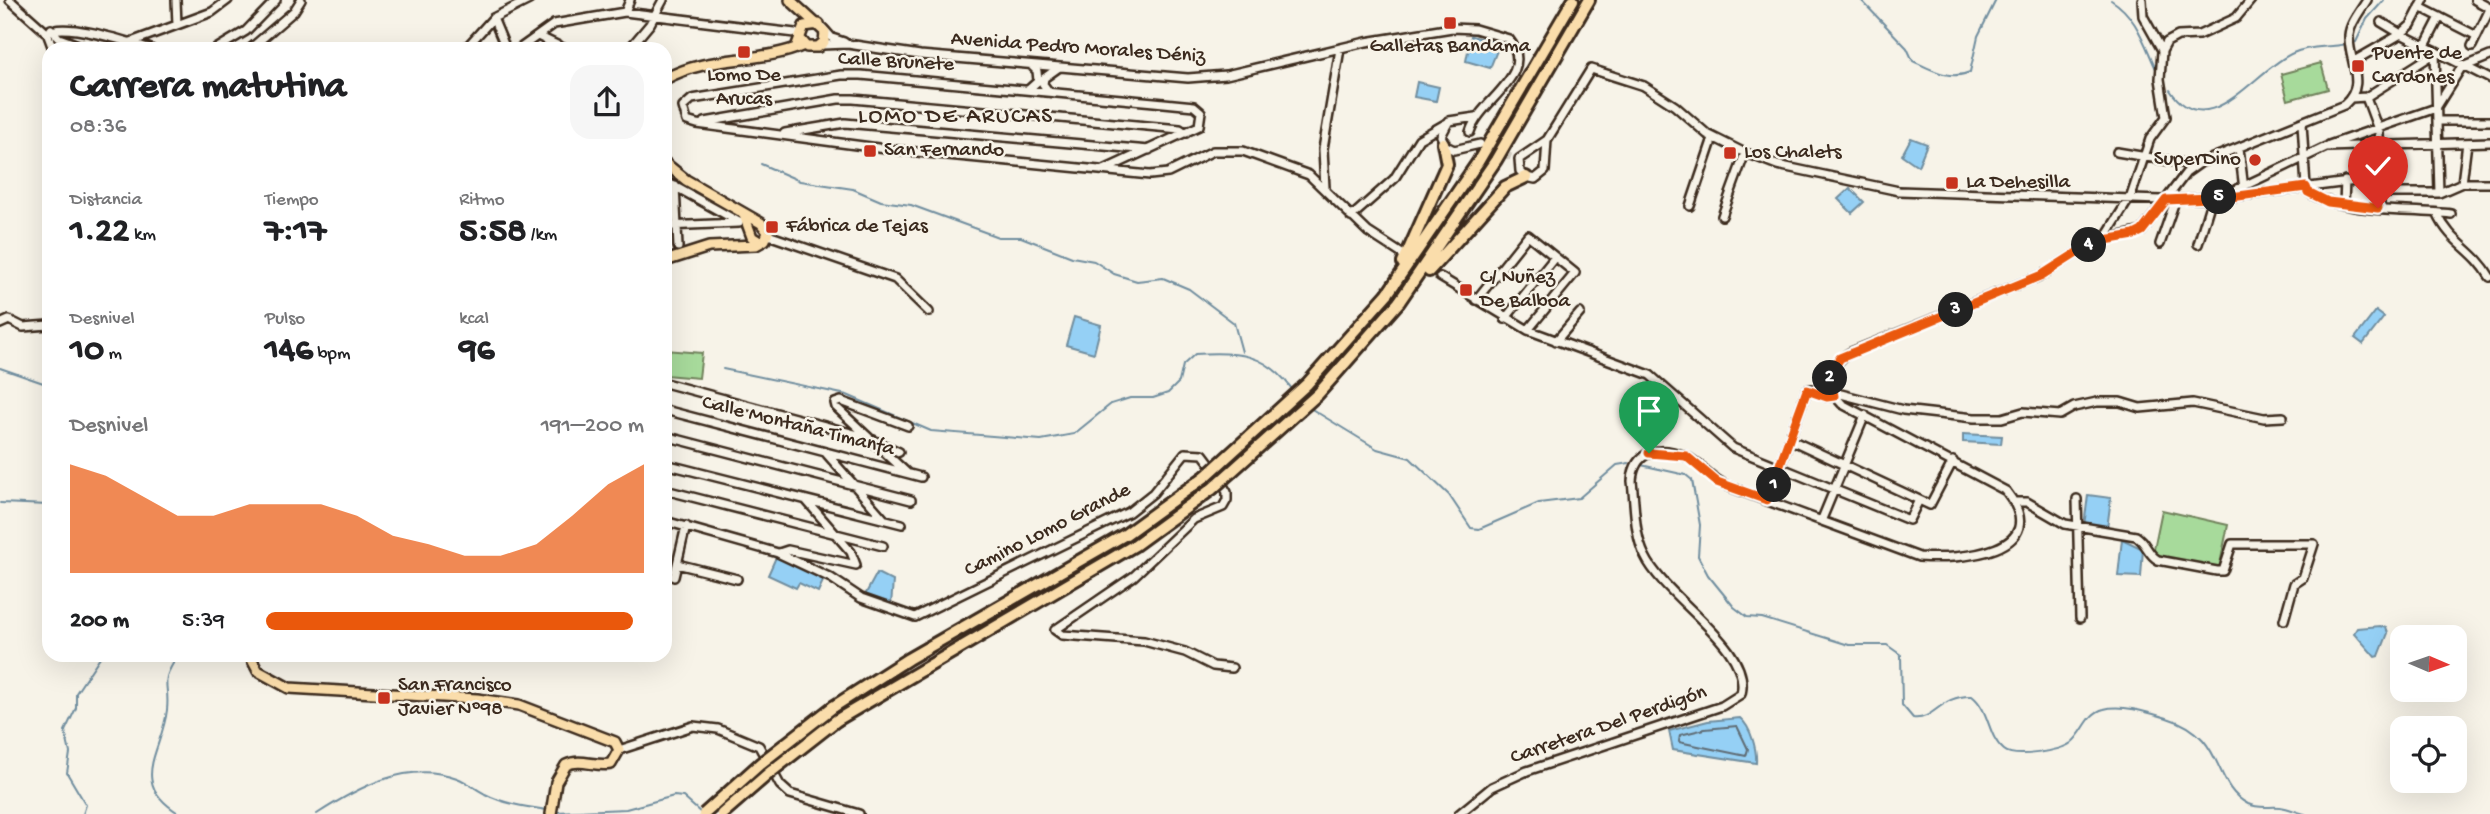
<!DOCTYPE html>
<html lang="es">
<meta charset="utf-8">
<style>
body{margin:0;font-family:"Gochi Hand",sans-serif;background:#f6f6f6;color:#202124;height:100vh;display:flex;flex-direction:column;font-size:26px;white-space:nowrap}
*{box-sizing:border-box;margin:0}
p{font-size:23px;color:#757577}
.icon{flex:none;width:38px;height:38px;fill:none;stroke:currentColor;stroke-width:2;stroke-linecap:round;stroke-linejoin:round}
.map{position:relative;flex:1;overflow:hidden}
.drawer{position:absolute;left:42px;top:42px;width:630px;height:620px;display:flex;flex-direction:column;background:#fff;border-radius:21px;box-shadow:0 7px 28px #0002}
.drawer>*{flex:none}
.needle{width:46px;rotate:92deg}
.tools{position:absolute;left:2390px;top:625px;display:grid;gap:14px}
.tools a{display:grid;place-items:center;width:77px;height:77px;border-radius:14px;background:#fff;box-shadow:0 7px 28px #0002;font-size:35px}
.pin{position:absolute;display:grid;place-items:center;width:60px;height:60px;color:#fff;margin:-72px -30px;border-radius:50% 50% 50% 0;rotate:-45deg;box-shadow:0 0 7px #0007}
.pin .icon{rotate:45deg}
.km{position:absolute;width:35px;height:35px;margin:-18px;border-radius:50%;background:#222;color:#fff;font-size:19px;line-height:35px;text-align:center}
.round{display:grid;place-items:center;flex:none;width:74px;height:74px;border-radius:21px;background:#f6f6f6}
.summary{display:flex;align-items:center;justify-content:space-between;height:119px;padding:0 28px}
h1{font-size:38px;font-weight:700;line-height:52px}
.figures{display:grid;grid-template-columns:repeat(3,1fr);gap:10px;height:119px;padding:7px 28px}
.figures div{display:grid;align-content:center}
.figures b{font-size:35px;font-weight:700}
.figures small{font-size:19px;font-weight:400}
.figures p{font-size:19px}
.chart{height:196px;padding:14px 28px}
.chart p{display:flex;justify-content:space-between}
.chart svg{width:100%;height:126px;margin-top:7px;fill:#ea580c;opacity:.7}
ul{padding:0 28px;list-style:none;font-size:23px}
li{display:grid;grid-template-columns:112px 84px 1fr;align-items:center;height:52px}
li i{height:18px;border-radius:9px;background:#ea580c}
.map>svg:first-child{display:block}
</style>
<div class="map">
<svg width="2490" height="814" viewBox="0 0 2490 814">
<rect width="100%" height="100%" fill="#f7f3e8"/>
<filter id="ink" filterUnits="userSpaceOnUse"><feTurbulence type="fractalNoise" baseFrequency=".0143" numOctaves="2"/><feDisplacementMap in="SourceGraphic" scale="14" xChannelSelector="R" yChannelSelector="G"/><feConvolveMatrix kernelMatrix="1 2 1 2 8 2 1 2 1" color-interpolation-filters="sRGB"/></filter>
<g filter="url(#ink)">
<path fill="#a7da9b" stroke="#71825c" stroke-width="2" d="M2321 63 2328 89 2288 100 2281 74Z
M665 350 702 353 699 378 665 375Z
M2162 510 2228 525 2219 569 2153 554Z"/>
<path fill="#95d0f5" stroke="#718e9f" stroke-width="2" d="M1471 36 1500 43 1490 68 1466 61Z
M1417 82 1439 87 1436 101 1414 97Z
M1911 138 1927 144 1918 166 1902 155Z
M1850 188 1864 202 1852 213 1838 199Z
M2376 311 2384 317 2363 344 2355 338Z
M1074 317 1101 325 1094 353 1066 345Z
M1963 434 2002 436 2001 444 1963 442Z
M2088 495 2111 498 2107 529 2084 526Z
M2122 539 2143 549 2141 577 2118 576Z
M776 557 824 579 818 592 799 583 796 588 768 575Z
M877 573 893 581 891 605 864 597Z
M2380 626 2386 628 2388 633 2379 656 2375 657 2354 633 2357 628Z
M1740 718C1751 727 1757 750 1756 763L1673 750 1669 731 1708 721Z"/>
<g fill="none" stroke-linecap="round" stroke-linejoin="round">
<path stroke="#5f6c74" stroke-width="2" d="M1737 726 1748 749 1746 756 1679 742 1680 735 1705 729Z"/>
<path stroke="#718e9f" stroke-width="2" d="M1861 0 1907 48 1913 61C1932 70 1950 81 1970 72L1978 36 1996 0
M2111 0C2137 16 2145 46 2157 71
M2352 43 2356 42 2367 19 2384 0
M2170 90C2208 147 2255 69 2293 53 2310 45 2329 48 2346 44
M761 164 800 181 853 189 881 201 911 205 998 237H1021L1072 257 1094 261 1114 274 1137 281 1163 278 1189 289 1234 323 1242 352
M0 368 49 385
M723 369 847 395 931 431 1041 440 1074 434 1111 404 1130 398H1153L1168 393 1179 382 1183 365 1195 354C1237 351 1266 353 1292 389
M1310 408 1377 449 1410 458 1449 495 1471 528 1479 529 1539 503 1579 498 1617 465 1629 463
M1641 465 1686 475 1692 480 1700 525 1698 556 1708 575 1734 607 1747 617 1762 618 1849 645H1887L1901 655 1902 705 1913 718C1934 721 1940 695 1972 696 1990 710 1987 736 2004 750 2015 759 2060 751 2071 743 2084 733 2087 713 2104 709 2122 704 2150 713 2167 718 2227 736 2211 785 2248 804 2259 809 2269 806 2280 807 2288 808 2297 812 2305 814
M0 503 49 505
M179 654C158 685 170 681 167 710 162 753 127 782 180 814
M556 812 626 809 674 796 683 797 701 813
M83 814 86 805 67 773 70 753 65 731 76 708V693L102 654
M317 814C357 788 407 760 457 778 467 782 476 789 485 794 504 804 527 807 547 810"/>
<path stroke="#d1cbc0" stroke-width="7" stroke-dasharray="7 3.5" stroke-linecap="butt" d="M1486 147 1511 157"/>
<g stroke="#3b2a1e" stroke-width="12">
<path id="minor" d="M10 0 47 33 53 49
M176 0 177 25
M2142 0 2143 16 2162 50
M2475 0 2490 8
M2420 7 2477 36
M625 12 630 0
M493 18 506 49
M2381 22 2401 34 2411 25 2424 0
M823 28 832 38 844 42
M51 29 59 38 89 49
M47 33C63 20 131 43 151 49
M538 36 565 49
M131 42 212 12 228 0
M822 45 848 44 920 55 1188 78 1226 75 1366 42 1452 28 1475 29 1509 39C1538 75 1479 100 1470 132
M2425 46 2440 17
M2472 46 2490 9
M216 49 246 31 276 0
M250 49 294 11 301 0
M465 49 493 18 529 0
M519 49 554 24 625 12 795 33 800 36
M629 49 650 24 663 0
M2435 51 2439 193
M2354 61 2401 34 2490 79
M1028 90 1038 81 1037 71 1031 65
M1049 92 1043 84 1044 78 1058 68
M2366 97 2379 132 2380 208
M2351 98 2366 97 2434 54
M1476 117 1449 121 1441 136 1446 146 1454 150 1480 144
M2437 121H2490
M705 122 838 99H853L1180 129 1186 133
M2302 123 2306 187 2308 192C2342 214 2410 209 2451 214
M785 133 845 123 1149 150
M1547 140 1519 159 1520 171 1526 177 1535 179 1545 171 1547 140 1591 69 1644 86 1675 106 1707 134 1741 151 1777 165 1899 191 2161 200 2231 197 2380 178
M2329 145 2436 108 2461 68 2490 56
M2239 148 2244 189
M2117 152 2182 163 2191 169
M1104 170 1199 126 1201 112 1194 106 1154 102 861 75H841L692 99 683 107 687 121 697 124 886 149 1150 175 1168 173 1213 151H1243L1309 175 1368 232 1402 254
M665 181 739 222
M2462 183 2467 143
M675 186 678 247
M1325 188 1323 149 1340 49
M2380 193H2439L2462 183H2490
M2225 195 2326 147 2490 142
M2344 204 2345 181
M1690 206 1713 138
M2437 213C2451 244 2473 248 2490 277
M1722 216 1745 153
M1351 217 1394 179 1419 139 1445 124
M665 226 739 223
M768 235 895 279 929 312
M2104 239 2131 196 2150 139 2166 117 2160 79 2162 51 2167 42 2178 36 2199 35 2236 18 2251 0
M2160 244 2176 198
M2198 244 2212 198
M1440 277 1528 330 1650 375 1733 448 1909 520 1919 500
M1476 300 1528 235 1575 273 1528 330
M1505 319 1555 257
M0 324 9 320 23 327 49 325
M1556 341 1580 313
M665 383 869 438 899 452
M1833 392 1903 410 1974 418H2002L2023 412 2060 415 2074 407 2097 402H2120L2140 408 2193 403 2264 418 2283 417
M665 410 921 477
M665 436 911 500
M1791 440 1930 505 1953 461
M825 452 884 519
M665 464 902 524
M907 473 836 407 835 403 841 401 908 426
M665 490 883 546
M2077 499 2080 618
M1767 501 1807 390 1812 389 1827 397 1834 396
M2014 502H2027L2065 524 2136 536C2147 543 2147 554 2158 560L2217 571H2223L2232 544H2314L2303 578 2294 584 2284 620
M1822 519 1865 415
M665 521 778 553 831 578 861 598 915 617 1129 512 1153 493 1185 453 1203 454 1209 462 1227 492V500L1223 507 1194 519 1134 576 1055 630 1062 635 1144 641 1185 652 1213 666 1232 668
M779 553 788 550 856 565 851 552 806 500
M677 564 737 579
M674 577 686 526
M619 750 693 726 718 729 759 746 780 785 790 794 859 814
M1459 814 1492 787 1527 771 1722 706 1741 694C1753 647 1665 599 1645 556 1634 535 1635 505 1632 481 1634 451 1659 445 1685 456 1700 462 1710 479 1730 487L1919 557C1959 560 2055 553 2006 491L1842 404C1823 385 1829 364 1851 352L2042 275 2094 242 2142 231 2186 173 2200 163 2344 105C2368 84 2348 62 2349 35 2350 23 2361 10 2367 0"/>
</g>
<g stroke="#3b2a1e" stroke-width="14">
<path id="major" d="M790 0 825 32 824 42 818 47H807L802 41
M797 45 804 26 819 24
M665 79C709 54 760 64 804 45
M665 163 686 180 761 223 768 232 765 240 756 245 709 247 665 261
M744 215 752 237 760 242
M249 654 258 671 289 688 477 699 519 705 615 742 619 750 611 764C595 767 581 758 566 765L556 782 551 814"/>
</g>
<g stroke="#3b2a1e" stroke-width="16">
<path id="highway" d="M1403 263 1447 164 1443 143
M1429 271 1505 187 1526 177
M1388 293 1478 162 1573 0
M1399 302 1496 160 1589 0
M833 707 908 659 1126 534 1206 476
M837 720 1135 545 1212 489"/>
</g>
<use href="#minor" stroke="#f7f3e8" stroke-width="7"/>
<use href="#major" stroke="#faddab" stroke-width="9"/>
<use href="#highway" stroke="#faddab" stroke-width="10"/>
<g stroke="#3b2a1e" stroke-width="16" stroke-linecap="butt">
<path id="highway-bridge" d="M1206 476 1307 384 1388 293
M1212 489 1318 394 1399 302
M704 814 761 763 833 707
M722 814 768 774 837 720"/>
</g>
<use href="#highway-bridge" stroke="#faddab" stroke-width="10"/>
</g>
</g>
<g fill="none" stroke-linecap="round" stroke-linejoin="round" filter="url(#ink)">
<g stroke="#fff" stroke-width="14">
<path id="route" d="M1649 453 1686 456 1717 482 1767 500 1807 390 1827 397 1834 396 1830 374 1840 358 2042 275 2094 242 2134 235 2142 231 2166 200 2231 197 2306 187 2308 192 2328 202 2378 208"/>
</g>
<use href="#route" stroke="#ea580c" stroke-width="9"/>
</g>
<g fill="#c8321e" stroke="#f7f3e8" stroke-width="2.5">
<rect x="1443" y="16" width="14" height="14" rx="3.5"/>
<rect x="737" y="45" width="14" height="14" rx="3.5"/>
<rect x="2351" y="59" width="14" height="14" rx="3.5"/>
<rect x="863" y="144" width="14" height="14" rx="3.5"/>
<rect x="1723" y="146" width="14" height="14" rx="3.5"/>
<circle cx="2255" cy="160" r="7"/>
<rect x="1945" y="176" width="14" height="14" rx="3.5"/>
<rect x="765" y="220" width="14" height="14" rx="3.5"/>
<rect x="1459" y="283" width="14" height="14" rx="3.5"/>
<rect x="377" y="691" width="14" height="14" rx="3.5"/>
</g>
<g text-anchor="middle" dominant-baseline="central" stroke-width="5" stroke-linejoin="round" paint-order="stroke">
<g font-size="21" fill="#3b2a1e" stroke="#f7f3e8" text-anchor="start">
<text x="1450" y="47" text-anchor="middle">Galletas Bandama</text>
<text x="2372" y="54">Puente de<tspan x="2372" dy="24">Cardones</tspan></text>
<text x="744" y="76" text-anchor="middle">Lomo De<tspan x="744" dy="24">Arucas</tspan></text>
<text x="884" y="151">San Fernando</text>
<text x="1744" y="153">Los Chalets</text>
<text x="2241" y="160" text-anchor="end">SuperDino</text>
<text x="1966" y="183">La Dehesilla</text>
<text x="786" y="227">Fábrica de Tejas</text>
<text x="1480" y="278">C/ Nuñez<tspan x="1480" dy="24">De Balboa</tspan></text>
<text x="398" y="686">San Francisco<tspan x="398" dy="24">Javier Nº98</tspan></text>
</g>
<g font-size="21" fill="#3b2a1e" stroke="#f7f3e8">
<text transform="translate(1078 49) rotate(4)">Avenida Pedro Morales Déniz</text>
<text transform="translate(896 63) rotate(3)">Calle Brunete</text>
<text transform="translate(798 427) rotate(14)">Calle Montaña Timanfa</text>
<text transform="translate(1048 531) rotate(-27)">Camino Lomo Grande</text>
<text transform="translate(1609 726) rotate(-19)">Carretera Del Perdigón</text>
</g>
<g font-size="23" letter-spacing="2" fill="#3b2a1e" stroke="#f7f3e8">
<text x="956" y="117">LOMO DE ARUCAS</text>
</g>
</g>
</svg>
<div class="tools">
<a><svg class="needle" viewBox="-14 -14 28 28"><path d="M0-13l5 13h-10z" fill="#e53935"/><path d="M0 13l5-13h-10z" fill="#757577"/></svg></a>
<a><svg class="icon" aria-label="locate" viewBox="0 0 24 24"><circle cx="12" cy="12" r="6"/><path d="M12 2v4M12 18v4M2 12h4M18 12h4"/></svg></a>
</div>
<div class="pin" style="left:1649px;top:453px;background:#1e9e55"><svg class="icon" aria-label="arrive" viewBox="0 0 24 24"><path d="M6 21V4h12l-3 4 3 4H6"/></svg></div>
<div class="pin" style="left:2378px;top:208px;background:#d93025"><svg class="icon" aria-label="check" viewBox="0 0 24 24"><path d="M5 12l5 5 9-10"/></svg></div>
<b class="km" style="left:1774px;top:485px">1</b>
<b class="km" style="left:1830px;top:378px">2</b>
<b class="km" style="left:1956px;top:310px">3</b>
<b class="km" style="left:2089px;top:245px">4</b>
<b class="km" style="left:2219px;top:197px">5</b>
<section class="drawer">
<div class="summary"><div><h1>Carrera matutina</h1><p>08:36</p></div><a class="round"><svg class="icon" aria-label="share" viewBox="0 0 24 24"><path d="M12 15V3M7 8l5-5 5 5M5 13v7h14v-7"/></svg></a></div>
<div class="figures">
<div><p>Distancia</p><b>1.22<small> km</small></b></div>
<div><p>Tiempo</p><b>7:17</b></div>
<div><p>Ritmo</p><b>5:58<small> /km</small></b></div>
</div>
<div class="figures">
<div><p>Desnivel</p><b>10<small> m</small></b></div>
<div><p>Pulso</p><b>146<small> bpm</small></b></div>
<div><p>kcal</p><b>96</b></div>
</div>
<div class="chart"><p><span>Desnivel</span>191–200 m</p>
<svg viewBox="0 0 160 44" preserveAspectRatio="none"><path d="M0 44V6L10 10L20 17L30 24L40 24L50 20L60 20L70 20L80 24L90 31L100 34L110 38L120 38L130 34L140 24L150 13L160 6V44z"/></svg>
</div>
<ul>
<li><b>200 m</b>5:39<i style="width:97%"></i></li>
</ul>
</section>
</div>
